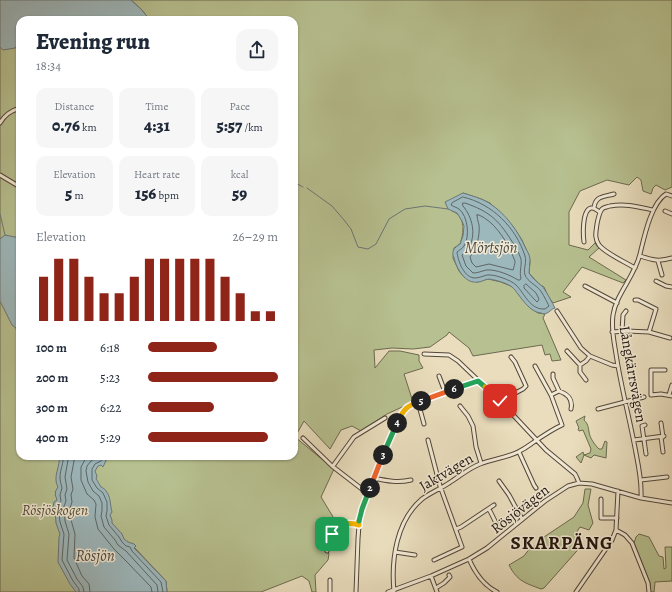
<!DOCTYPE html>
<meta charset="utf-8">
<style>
body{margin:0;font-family:Alegreya,serif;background:#f6f6f7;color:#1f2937;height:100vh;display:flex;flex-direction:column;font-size:15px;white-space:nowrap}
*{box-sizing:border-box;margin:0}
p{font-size:13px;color:#747a83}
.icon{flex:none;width:22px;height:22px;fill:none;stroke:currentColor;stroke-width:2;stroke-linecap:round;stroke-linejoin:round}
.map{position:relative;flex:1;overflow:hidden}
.side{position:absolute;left:16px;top:16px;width:282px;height:444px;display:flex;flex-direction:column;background:#fff;border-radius:12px;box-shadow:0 1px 3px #0004}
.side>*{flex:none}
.pin{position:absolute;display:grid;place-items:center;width:34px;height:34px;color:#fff;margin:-17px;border-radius:8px;box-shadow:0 2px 6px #0006}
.km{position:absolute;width:20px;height:20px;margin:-10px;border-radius:50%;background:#222;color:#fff;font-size:11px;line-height:20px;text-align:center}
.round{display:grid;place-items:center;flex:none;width:42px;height:42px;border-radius:12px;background:#f6f6f7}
.head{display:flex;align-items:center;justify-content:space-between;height:68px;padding:0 20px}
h1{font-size:22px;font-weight:800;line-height:30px}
.figures{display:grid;grid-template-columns:repeat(3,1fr);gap:6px;height:68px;padding:4px 20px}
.figures div{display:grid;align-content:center;border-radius:10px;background:#f6f6f7;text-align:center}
.figures b{font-size:17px;font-weight:800}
.figures small{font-size:11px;font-weight:400}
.figures p{font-size:11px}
.chart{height:112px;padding:8px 20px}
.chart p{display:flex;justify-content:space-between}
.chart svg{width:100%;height:72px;margin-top:4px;stroke:#8f2418;stroke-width:6}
ul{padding:0 20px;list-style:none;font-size:13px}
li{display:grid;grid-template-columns:64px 48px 1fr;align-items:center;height:30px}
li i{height:10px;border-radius:5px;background:#8f2418}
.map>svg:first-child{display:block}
</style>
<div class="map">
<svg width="672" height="592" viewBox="0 0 672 592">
<rect width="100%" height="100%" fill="#e9ddbd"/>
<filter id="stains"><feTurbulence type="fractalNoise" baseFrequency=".005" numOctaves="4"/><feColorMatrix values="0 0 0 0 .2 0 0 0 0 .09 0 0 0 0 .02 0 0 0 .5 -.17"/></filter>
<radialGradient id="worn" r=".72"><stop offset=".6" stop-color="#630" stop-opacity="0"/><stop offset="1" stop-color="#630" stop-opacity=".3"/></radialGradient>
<path fill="#b7c090" stroke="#6c6a4f" d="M131 0H672V187L665 190 656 185 653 188 651 194 643 191 641 180 637 177 629 185 607 180 580 191 569 212V245L588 250 595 243 599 248 589 257 626 280 623 283 582 267 563 292 571 297 553 303 548 296 544 287 539 284 529 273 530 262 529 256 522 240 512 225 490 203 481 199 463 193 452 211C466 216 464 233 460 244L454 248 453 258 459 271 464 277 477 282 488 279 501 282 513 287 529 307 538 313 545 314 543 318 561 360 552 361 550 354 545 355 542 345 473 356 469 348 449 332 447 335 430 347 413 349 392 348 374 350 375 368 389 351H400L419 355V361L423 368 404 374 413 402 387 414 361 431 352 426 341 430 330 449 304 421 295 437 334 469 321 497 338 525 336 527 331 534 325 530 319 536 317 548 327 550 329 554 328 560 315 575 316 592H312L309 581 302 576 261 592H167L166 581 134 547 136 546 134 544 114 592H0V39L15 48 20 44V456H294V20H150L141 9Z
M585 416 584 420C588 424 588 426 589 432 590 438 594 444 599 449H602L605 441 607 442 606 458 594 455 591 458 584 455 581 463 576 457 583 452 584 455 590 453 591 449 583 430 579 431 578 429 579 428 576 421Z
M585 489H591L588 505 593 523 589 530 580 527 576 533 583 544 544 588 541 589C525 583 517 581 509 565L524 556 530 548 538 545 541 539 574 517 583 503Z
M639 534 649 537 659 556 663 557 664 569 666 568 665 547H672V581L655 582 654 592H650V583L634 543 636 537Z"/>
<path fill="#9db8bd" stroke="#6b7677" d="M0 0H131L141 9 150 20H20V44L15 48 3 50 0 47Z
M463 193C472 196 481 198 489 203 506 214 518 231 526 249 528 252 530 256 530 260 530 264 529 269 529 273 532 278 537 282 542 286 545 289 553 304 555 308 551 309 550 312 547 313 545 314 543 314 541 313 531 312 524 302 518 294 516 292 515 289 512 287 507 283 496 280 489 279 485 279 482 282 478 282 465 284 457 269 454 258 451 251 454 248 460 244L463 236 464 226 462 221 457 213 448 209 445 202Z
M5 235 20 238V339L17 334 16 328 12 325 0 301V239Z
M59 456H108L103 467 101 465 98 466 95 471 97 476 96 479C98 481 99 484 101 487 103 488 105 489 106 491 111 497 110 505 112 512L110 515 112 520V523L122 534 124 539 128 542 134 544 136 546 134 548 166 581 167 592H76L70 584 58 562 59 537 60 534 56 523 55 508 53 507 54 502 57 500 55 494 56 493 55 492 58 487C52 477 61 466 59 456Z"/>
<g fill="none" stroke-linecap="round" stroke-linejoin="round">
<path stroke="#5f6666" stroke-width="1" d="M463 197C493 204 516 228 525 256 527 263 523 269 525 275 528 282 536 285 540 290 542 292 548 304 549 306L545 309C530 310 525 294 516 285 511 280 494 274 487 275 483 276 479 278 475 278 464 278 458 261 457 252 459 250 462 249 464 246 470 237 468 216 459 209 456 207 454 207 451 205L452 203Z
M463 203H465C488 211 498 219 511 240 515 245 519 253 521 259 522 266 519 272 521 278L520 280H518C510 275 496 269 486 270 482 271 478 273 473 273L466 266 462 255C464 253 467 251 469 248 476 234 473 218 463 206Z
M477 215H479C493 221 505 238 511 252 512 255 514 258 515 261 515 264 514 267 513 270L489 264 476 267 472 263 470 257C477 248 480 235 479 225 478 221 477 218 477 215Z
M526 284 536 293 539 299 538 301 537 302 535 300 524 288V286Z
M63 456C64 463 60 470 60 477 60 481 61 484 62 488L60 495 61 501 58 505 60 522 64 534 62 560 73 581 79 589V592
M68 456V460L65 477 67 489 65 495 66 501 64 506 65 521 69 534 67 560 77 579 83 587 84 592
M74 456V461L71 477 73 489 71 495 72 502 70 508 71 520 75 534 74 558 82 576 89 584 90 592
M87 456 81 467V480L87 494 94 500 96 504 95 517 98 529 114 549 127 562 151 587 152 592
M98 456 91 461 87 466 86 471 88 482 93 491 99 496 102 503V511L101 516 104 527 115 540 118 545 126 551 157 585 158 592
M104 456 101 461 95 464 92 469V480L97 488 103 493 107 502V511L106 516 109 525 119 537 122 542 126 546 130 547 132 551 161 582 163 592"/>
<path stroke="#6b7677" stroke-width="1" d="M294 182 303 187
M307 188 332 206 344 220 351 229 358 247 368 249 376 244 389 219 405 209 425 206 448 209
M0 214 5 235"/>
<g stroke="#53463a" stroke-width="5">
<path id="minor" d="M0 123C5 115 10 111 20 108
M0 175 20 187
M594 208C595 196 603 197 614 194
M665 211 672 214
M584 242C583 235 582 210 591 208 595 207 597 211 600 212
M640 256C652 260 659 262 672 258
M658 261 662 275
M635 268C625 262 605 253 599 245 594 238 596 232 597 224 598 219 599 213 602 209 604 207 607 207 610 206 625 203 639 207 653 210
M656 281 666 286 672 287
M585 286 617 303
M635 300H638L656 309 649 332
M557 311 581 348 590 356 612 365 618 366
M622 331 623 315 626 311
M612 332 627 331 649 332 670 338
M567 351 580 365
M424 354 449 355 458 361 500 401 546 450 575 474 577 478 579 483
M665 370H651V395L661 394 672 396
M439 376 445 392
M586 380 580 372V365L586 361 590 356
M559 391C568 394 573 400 571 409
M551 395 559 391 553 378V374
M669 395 672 385
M500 401 523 389 526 386 515 362 511 357
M418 402 424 424
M460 406 468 416 473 426 476 447 481 463
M598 409 644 397
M661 423 663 437
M645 425 642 426 646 454
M661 437 663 452
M303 438 332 466 367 493
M428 440 440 486 462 547 434 560
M634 440 664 436
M519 452 534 485 536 488
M333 466 346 448 354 437 385 418
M374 478C387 481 398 483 411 480
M641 480 667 477
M499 481 509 495 522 519
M641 498C642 482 639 468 636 453 630 420 621 387 616 354 614 341 611 329 613 315 616 294 635 276 640 254 644 238 651 203 666 194L672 196
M601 499V518H617
M488 509 494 505
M456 529 461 527 488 509 490 511 497 525
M616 530 625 535 632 543 648 583 649 592
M327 551C332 532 336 520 359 525
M395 552 415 555
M469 559C475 573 483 585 497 592
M431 576 437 592
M330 580V592
M436 588 444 583 450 577 449 575
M356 592 358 539 359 525 362 509 393 430 404 410 410 405 418 402 478 381
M388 592 431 576 469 559 487 548 545 501 568 486 579 483 592 484 641 498 672 503
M394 592C391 560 396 521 422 499 430 493 440 489 449 483 459 477 469 468 480 464 492 459 506 458 518 452 522 450 527 447 531 444 541 437 551 430 562 425L551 395 535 366
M576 592 612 540 616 530 618 491"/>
</g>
<use href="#minor" stroke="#f1e9d4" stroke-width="3"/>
</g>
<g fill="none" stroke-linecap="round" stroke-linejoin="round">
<g stroke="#fff" stroke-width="8">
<path id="split-1" d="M332 534C339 523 347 522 359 525V521"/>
</g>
<g stroke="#fff" stroke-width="8">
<path id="split-2" d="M359 521 362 509 370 488"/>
</g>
<g stroke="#fff" stroke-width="8">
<path id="split-3" d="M370 488 383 455"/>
</g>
<g stroke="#fff" stroke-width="8">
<path id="split-4" d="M383 455 397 423"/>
</g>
<g stroke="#fff" stroke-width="8">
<path id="split-5" d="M397 423C404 409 406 406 421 401"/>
</g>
<g stroke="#fff" stroke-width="8">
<path id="split-6" d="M421 401 454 389"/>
</g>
<g stroke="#fff" stroke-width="8">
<path id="split-7" d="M454 389 478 381 485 387"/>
</g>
<g stroke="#fff" stroke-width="8">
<path id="split-8" d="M485 387 500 401"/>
</g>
<use href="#split-1" stroke="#f5b400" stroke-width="5"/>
<use href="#split-2" stroke="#22a559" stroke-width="5"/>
<use href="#split-3" stroke="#f0652b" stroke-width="5"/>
<use href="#split-4" stroke="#22a559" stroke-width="5"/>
<use href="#split-5" stroke="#f5b400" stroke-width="5"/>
<use href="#split-6" stroke="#f0652b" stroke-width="5"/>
<use href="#split-7" stroke="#22a559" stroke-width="5"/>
<use href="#split-8" stroke="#f5b400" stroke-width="5"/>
</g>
<g text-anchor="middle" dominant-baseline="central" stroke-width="3" stroke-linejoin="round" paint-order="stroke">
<g font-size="15" fill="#21140e" stroke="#f1e9d4">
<text transform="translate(633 374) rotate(80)">Långkärrsvägen</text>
<text transform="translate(446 472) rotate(-31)">Jaktvägen</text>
<text transform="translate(520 509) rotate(-38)">Rösjövägen</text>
</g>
<g font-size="15" font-style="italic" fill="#56503c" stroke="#f1e9d4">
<text x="55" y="510">Rösjöskogen</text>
</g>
<g font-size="16" font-style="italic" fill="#4c4d4b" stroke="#f1e9d4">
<text x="491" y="248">Mörtsjön</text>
<text x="95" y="556">Rösjön</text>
</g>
<g font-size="19" font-weight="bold" letter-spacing="1" fill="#21140e" stroke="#f1e9d4">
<text x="562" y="543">SKARPÄNG</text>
</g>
</g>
<rect width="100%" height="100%" filter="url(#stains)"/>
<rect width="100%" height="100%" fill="url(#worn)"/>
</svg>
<div class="pin" style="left:332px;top:534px;background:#1e9e55"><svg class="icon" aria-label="arrive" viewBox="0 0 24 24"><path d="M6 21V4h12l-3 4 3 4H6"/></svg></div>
<div class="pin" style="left:500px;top:401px;background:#d93025"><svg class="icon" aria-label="check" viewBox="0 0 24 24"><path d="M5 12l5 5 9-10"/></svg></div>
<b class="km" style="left:370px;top:488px">2</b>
<b class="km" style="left:383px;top:455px">3</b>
<b class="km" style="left:397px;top:423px">4</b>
<b class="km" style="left:421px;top:401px">5</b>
<b class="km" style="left:454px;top:389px">6</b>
<section class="side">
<div class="head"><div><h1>Evening run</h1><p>18:34</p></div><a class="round"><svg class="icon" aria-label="share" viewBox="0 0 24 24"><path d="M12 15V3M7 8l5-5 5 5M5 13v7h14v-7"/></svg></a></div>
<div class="figures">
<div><p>Distance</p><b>0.76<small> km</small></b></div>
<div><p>Time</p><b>4:31</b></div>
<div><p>Pace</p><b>5:57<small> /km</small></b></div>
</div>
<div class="figures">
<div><p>Elevation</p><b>5<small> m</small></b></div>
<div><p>Heart rate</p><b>156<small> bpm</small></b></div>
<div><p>kcal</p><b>59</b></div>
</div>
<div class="chart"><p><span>Elevation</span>26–29 m</p>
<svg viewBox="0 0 160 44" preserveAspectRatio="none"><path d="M5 44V17M15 44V6M25 44V6M35 44V17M45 44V27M55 44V27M65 44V17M75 44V6M85 44V6M95 44V6M105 44V6M115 44V6M125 44V17M135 44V27M145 44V38M155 44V38"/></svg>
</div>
<ul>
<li><b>100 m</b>6:18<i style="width:53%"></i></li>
<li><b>200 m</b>5:23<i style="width:100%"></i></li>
<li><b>300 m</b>6:22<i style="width:51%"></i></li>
<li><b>400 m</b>5:29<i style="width:92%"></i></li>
</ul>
</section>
</div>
